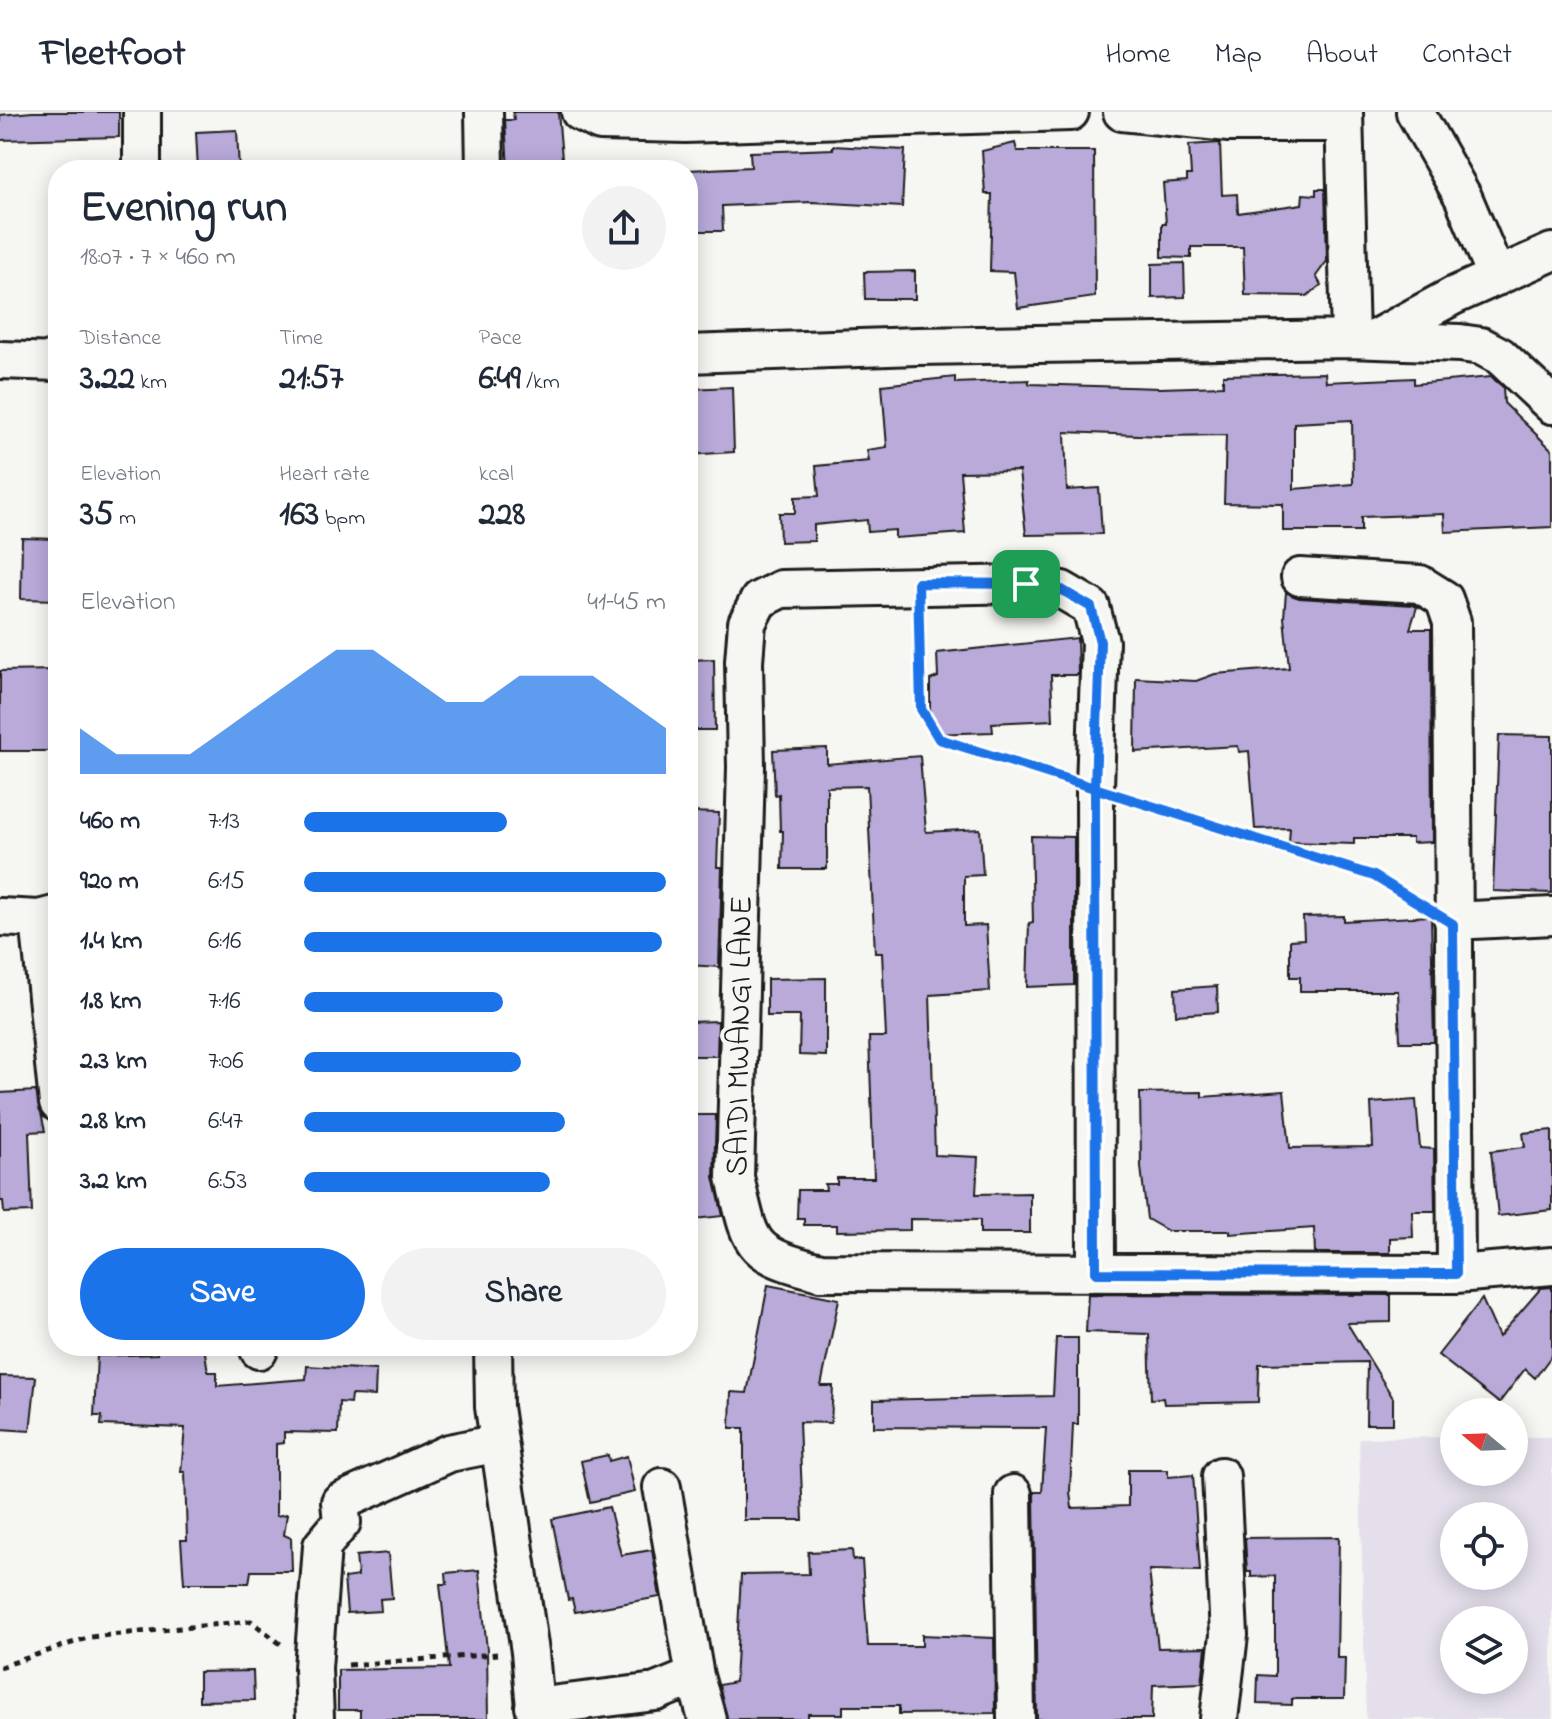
<!DOCTYPE html>
<meta charset="utf-8">
<style>
body{margin:0;font-family:"Indie Flower",sans-serif;background:#f2f2f3;color:#1f2937;height:100vh;display:flex;flex-direction:column;font-size:30px;white-space:nowrap}
*{box-sizing:border-box;margin:0}
p{font-size:26px;color:#747a83}
.icon{flex:none;width:44px;height:44px;fill:none;stroke:currentColor;stroke-width:2;stroke-linecap:round;stroke-linejoin:round}
.map{position:relative;flex:1;overflow:hidden}
.details{position:absolute;left:48px;top:48px;width:650px;height:1196px;display:flex;flex-direction:column;background:#fff;border-radius:32px;box-shadow:0 4px 20px #0003}
.details>*{flex:none}
.needle{width:52px;rotate:289deg}
.fabs{position:absolute;left:1440px;top:1286px;display:grid;gap:16px}
.fabs a{display:grid;place-items:center;width:88px;height:88px;border-radius:50%;background:#fff;box-shadow:0 4px 20px #0003;font-size:40px}
.pin{position:absolute;display:grid;place-items:center;width:68px;height:68px;color:#fff;margin:-34px;border-radius:16px;box-shadow:0 4px 12px #0006}
.round{display:grid;place-items:center;flex:none;width:84px;height:84px;border-radius:42px;background:#f2f2f3}
.summary{display:flex;align-items:center;justify-content:space-between;height:136px;padding:0 32px}
h1{font-size:44px;font-weight:700;line-height:60px}
.figures{display:grid;grid-template-columns:repeat(3,1fr);gap:12px;height:136px;padding:8px 32px}
.figures div{display:grid;align-content:center}
.figures b{font-size:34px;font-weight:700}
.figures small{font-size:22px;font-weight:400}
.figures p{font-size:22px}
.chart{height:224px;padding:16px 32px}
.chart p{display:flex;justify-content:space-between}
.chart svg{width:100%;height:144px;margin-top:8px;fill:#1a73e8;opacity:.7}
.button{display:flex;gap:16px;margin-top:auto;padding:16px 32px}
.button a{flex:1;height:92px;border-radius:48px;background:#1a73e8;color:#fff;font-size:32px;font-weight:700;line-height:92px;text-align:center}
.button a+a{background:#f2f2f3;color:#1f2937}
ul{padding:0 32px;list-style:none;font-size:26px}
li{display:grid;grid-template-columns:128px 96px 1fr;align-items:center;height:60px}
li i{height:20px;border-radius:10px;background:#1a73e8}
header{display:flex;align-items:center;gap:48px;box-sizing:border-box;height:112px;padding:0 40px;background:#fff;border-bottom:2px solid #e0e1e3}
header strong{font-size:38px}
nav{display:flex;gap:44px;margin-inline-start:auto;font-size:28px}
.map>svg:first-child{display:block}
</style>
<header>
<strong>Fleetfoot</strong>
<nav><a>Home</a><a>Map</a><a>About</a><a>Contact</a></nav>
</header>
<div class="map">
<svg width="1552" height="1607" viewBox="0 0 1552 1607">
<rect width="100%" height="100%" fill="#f6f6f2"/>
<filter id="ink" filterUnits="userSpaceOnUse"><feTurbulence type="fractalNoise" baseFrequency=".0125" numOctaves="2"/><feDisplacementMap in="SourceGraphic" scale="16" xChannelSelector="R" yChannelSelector="G"/><feConvolveMatrix kernelMatrix="1 2 1 2 8 2 1 2 1" color-interpolation-filters="sRGB"/></filter>
<g filter="url(#ink)">
<path fill="#e4dfeb" fill-rule="evenodd" d="M1454 1325V1360H1514V1325H1552V1607H1366L1359 1326ZM1454 1404H1514V1464H1454ZM1454 1508H1514V1568H1454Z"/>
<path fill="#b9aada" stroke="#1c1c1c" stroke-width="2" fill-rule="evenodd" d="M32 0H119V25L0 28V3Z
M513 0H558L563 58H508L505 8H514Z
M237 18 239 58H198L196 20Z
M1015 31 1017 39H1094L1095 185 1018 196 1014 160 990 159 992 82H985L982 39Z
M1220 31 1222 83 1237 82 1238 101 1302 92 1303 82 1316 83V77H1325L1327 149 1316 164 1321 173 1307 184 1245 183 1243 135H1191V146L1162 145V112H1166L1163 71 1187 69V63H1191L1189 33Z
M833 34 905 38 902 95 812 90 722 94 723 119H691L688 115V58L751 55 750 40 833 37Z
M1184 151 1185 185 1152 186V152Z
M915 159V187H865L864 160Z
M1325 261 1326 270 1414 266V272L1491 265 1503 275 1504 291 1552 338V415L1445 420 1444 402 1361 405V419H1283V392L1224 391 1226 323 1162 324 1065 320 1067 378 1099 376 1102 422 1026 423 1019 359 960 360 965 421 895 426V418L868 420 867 408 814 413V429L780 430 779 401H795V385L819 384 816 354 869 349 867 338 887 335 882 273 955 265V271L1029 268V272L1160 276 1223 274V263ZM1352 308 1353 372 1294 377V311Z
M732 275 734 340 688 343 689 277Z
M22 426 58 427V488L21 487Z
M1286 480 1299 486 1413 493 1417 495 1410 517H1431L1432 730 1412 731V726H1354V732L1289 730 1290 716 1255 717 1249 639 1239 640 1238 634 1135 640 1136 566 1196 569 1215 562 1289 556 1284 505Z
M1077 526 1078 563H1051L1053 608 992 611 993 620 930 622V568L938 565 937 541Z
M714 547 715 618H688V548Z
M58 558V639H0V559Z
M1499 623 1552 624V781L1493 779Z
M827 636V652L920 644 926 720 980 717 983 763 964 764V814L986 813 990 879 930 883 935 1043 978 1045 976 1082 1030 1081V1121H980V1108L910 1107V1118L837 1119V1113H804V1106H797L798 1078H826L825 1072H837V1066H874L869 925H886L882 841H875L867 674 827 675V757H782L783 719H780L779 682 775 683 773 638Z
M688 700 719 701 717 755H722L719 855 688 853Z
M1031 724 1074 725V873L1027 875 1029 811 1033 810Z
M1344 804V809L1431 804 1434 930H1400L1398 879H1300V865H1290V828L1304 827 1303 805Z
M826 866V944L799 943 800 904H767V867Z
M1217 874 1218 900 1176 903 1175 877Z
M718 909 717 944H688V910Z
M36 979 45 1019 29 1020 32 1100 4 1101 3 1089H0V981Z
M1284 979 1290 1036 1373 1035 1371 991 1416 988 1420 1036 1434 1037 1435 1099H1412L1413 1125 1390 1126V1141H1315L1314 1116 1230 1122V1119H1168L1147 1107 1141 1055 1140 981 1202 980V985Z
M688 1003H716L714 1065 723 1104 695 1107 692 1080H688Z
M1552 1018V1098L1498 1104 1491 1039 1525 1035 1523 1021Z
M768 1173 839 1187 821 1274H833L831 1311 799 1310 803 1408H744V1316H730L731 1280 747 1281Z
M1552 1175V1243L1535 1266 1525 1257 1499 1291 1438 1243 1482 1187 1499 1225 1541 1176Z
M1088 1182 1391 1183V1210L1347 1211 1393 1286V1312H1366L1367 1250 1259 1252 1258 1290 1164 1292 1163 1286 1151 1287 1149 1222 1086 1220Z
M1056 1226H1078V1312H1073L1070 1380 1072 1396 1128 1394V1358H1168V1365L1193 1363 1200 1459 1149 1458 1158 1536 1206 1535 1202 1571 1153 1573 1152 1607H1037L1034 1380H1042L1046 1316 874 1315V1288L1053 1284Z
M156 1234H204L208 1260H217V1274L306 1267 307 1254 376 1258 375 1284 351 1283 350 1291 339 1290 338 1321 284 1320V1331L276 1332V1404L287 1402 284 1423 291 1426 292 1459H251L249 1471H184L181 1428H187L185 1360H181L185 1316 101 1313 102 1304H94L97 1244 157 1242Z
M0 1264 36 1265 30 1319 0 1317Z
M608 1343 609 1349 627 1344 635 1380 590 1390 581 1349Z
M609 1395 621 1443 652 1438 660 1485 575 1500 572 1487 568 1488 552 1407Z
M1339 1425 1337 1546H1345L1344 1587H1292V1593L1257 1592 1258 1563 1275 1564V1464L1251 1465V1460H1247L1245 1426Z
M852 1438 853 1448H862L868 1534H922V1523L994 1526 995 1601 899 1602V1594H843V1602H808V1607H727L719 1573 735 1570 741 1463 809 1462 808 1440Z
M388 1441 392 1486 380 1487 381 1499 347 1501 344 1466 358 1464 356 1444Z
M479 1458 487 1538 488 1607H360V1598H338V1558L449 1556 440 1472H447L446 1461Z
M253 1559 254 1588 199 1589V1560Z"/>
<g fill="none" stroke-linecap="round" stroke-linejoin="round">
<g stroke="#1c1c1c" stroke-width="42">
<path id="minor" d="M484 0 485 58
M580 0 600 10 685 12 1070 0
M1122 0 1229 11H1342
M1344 0 1350 227
M1415 0 1463 85 1497 165
M142 58V0
M1374 227 1453 184 1552 140
M688 242 917 234 1350 227 1460 231 1481 234 1500 244 1552 293
M0 248 58 250
M1300 465 1420 472 1444 487 1452 510 1456 1162
M0 805 39 807 58 802
M39 807 58 991
M1453 809 1552 804
M1096 1161 1095 675 1100 530 1091 495 1062 478 1026 472 781 477 759 488 747 511 744 549 746 655 735 1065C751 1134 748 1142 821 1160L1456 1162 1552 1154
M493 1234 494 1295 530 1540 536 1607
M259 1238V1234
M662 1375 695 1564 707 1607
M1013 1382 1016 1607
M534 1595 656 1580 695 1564
M315 1607 313 1556 322 1434 342 1410 340 1390 449 1341 499 1331
M1219 1607 1229 1523 1221 1364"/>
</g>
<path stroke="#1c1c1c" stroke-width="5" stroke-dasharray="6 6" stroke-linecap="butt" d="M919 508 921 597 939 627 1064 665
M1127 685 1374 764 1421 792
M348 1553 497 1542
M0 1555 90 1525 251 1509 282 1533"/>
<use href="#minor" stroke="#f6f6f2" stroke-width="36"/>
</g>
</g>
<g fill="none" stroke-linecap="round" stroke-linejoin="round" filter="url(#ink)">
<g stroke="#fff" stroke-width="16">
<path id="route" d="M1026 472 1062 478 1091 495 1100 530 1095 675 1096 1161 1456 1162 1453 812 1374 764 939 627 921 597 918 471 1026 472"/>
</g>
<use href="#route" stroke="#1a73e8" stroke-width="10"/>
</g>
<g text-anchor="middle" dominant-baseline="central" stroke-width="8" stroke-linejoin="round" paint-order="stroke">
<g font-size="32" fill="#1c1c1c" stroke="#f6f6f2">
<text transform="translate(741 924) rotate(-89)">SAIDI MWANGI LANE</text>
</g>
</g>
</svg>
<div class="fabs">
<a><svg class="needle" viewBox="-14 -14 28 28"><path d="M0-13l5 13h-10z" fill="#e53935"/><path d="M0 13l5-13h-10z" fill="#747a83"/></svg></a>
<a><svg class="icon" aria-label="locate" viewBox="0 0 24 24"><circle cx="12" cy="12" r="6"/><path d="M12 2v4M12 18v4M2 12h4M18 12h4"/></svg></a>
<a><svg class="icon" aria-label="layers" viewBox="0 0 24 24"><path d="M12 4l9 5-9 5-9-5zM3 14l9 5 9-5"/></svg></a>
</div>
<div class="pin" style="left:1026px;top:472px;background:#1e9e55"><svg class="icon" aria-label="arrive" viewBox="0 0 24 24"><path d="M6 21V4h12l-3 4 3 4H6"/></svg></div>
<section class="details">
<div class="summary"><div><h1>Evening run</h1><p>18:07 · 7 × 460 m</p></div><a class="round"><svg class="icon" aria-label="share" viewBox="0 0 24 24"><path d="M12 15V3M7 8l5-5 5 5M5 13v7h14v-7"/></svg></a></div>
<div class="figures">
<div><p>Distance</p><b>3.22<small> km</small></b></div>
<div><p>Time</p><b>21:57</b></div>
<div><p>Pace</p><b>6:49<small> /km</small></b></div>
</div>
<div class="figures">
<div><p>Elevation</p><b>35<small> m</small></b></div>
<div><p>Heart rate</p><b>163<small> bpm</small></b></div>
<div><p>kcal</p><b>228</b></div>
</div>
<div class="chart"><p><span>Elevation</span>41–45 m</p>
<svg viewBox="0 0 160 44" preserveAspectRatio="none"><path d="M0 44V30L10 38L20 38L30 38L40 30L50 22L60 14L70 6L80 6L90 14L100 22L110 22L120 14L130 14L140 14L150 22L160 30V44z"/></svg>
</div>
<ul>
<li><b>460 m</b>7:13<i style="width:56%"></i></li>
<li><b>920 m</b>6:15<i style="width:100%"></i></li>
<li><b>1.4 km</b>6:16<i style="width:99%"></i></li>
<li><b>1.8 km</b>7:16<i style="width:55%"></i></li>
<li><b>2.3 km</b>7:06<i style="width:60%"></i></li>
<li><b>2.8 km</b>6:47<i style="width:72%"></i></li>
<li><b>3.2 km</b>6:53<i style="width:68%"></i></li>
</ul>
<div class="button"><a>Save</a><a>Share</a></div>
</section>
</div>
